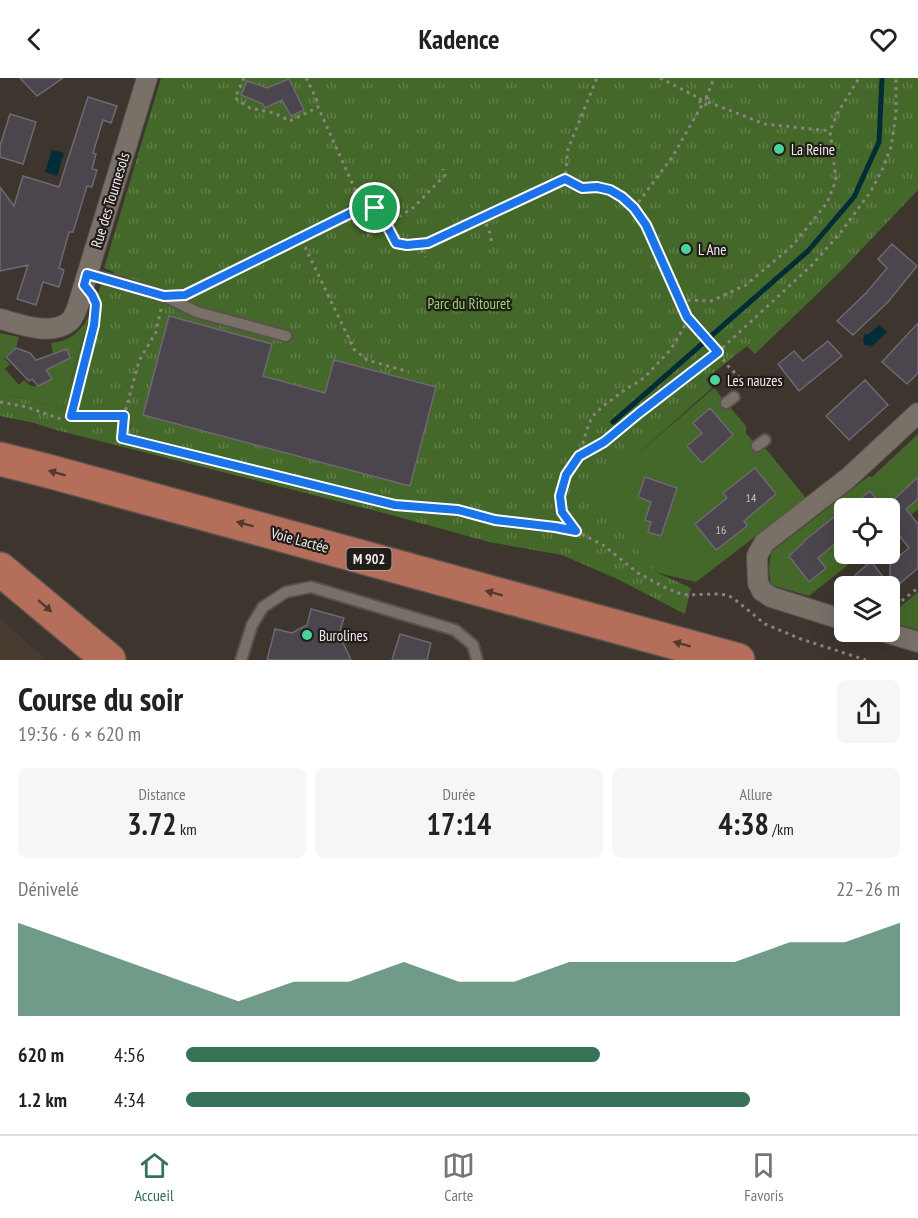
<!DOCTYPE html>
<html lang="fr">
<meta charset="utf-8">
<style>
body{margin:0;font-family:"PT Sans Narrow",sans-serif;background:#f6f6f6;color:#222;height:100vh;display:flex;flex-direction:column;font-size:22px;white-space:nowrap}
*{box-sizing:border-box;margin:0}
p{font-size:20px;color:#767676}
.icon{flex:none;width:33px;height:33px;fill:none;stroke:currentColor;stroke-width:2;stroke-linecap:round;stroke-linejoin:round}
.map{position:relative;height:582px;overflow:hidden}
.side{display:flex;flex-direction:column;background:#fff;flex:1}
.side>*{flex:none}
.tools{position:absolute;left:834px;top:420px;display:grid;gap:12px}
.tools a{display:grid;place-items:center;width:66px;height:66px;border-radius:9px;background:#fff;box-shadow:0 6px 24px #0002;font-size:30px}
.pin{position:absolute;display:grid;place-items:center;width:51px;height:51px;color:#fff;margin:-26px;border:3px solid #fff;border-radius:50%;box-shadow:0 2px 6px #0007}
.round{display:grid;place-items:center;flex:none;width:63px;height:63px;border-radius:9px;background:#f6f6f6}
.headline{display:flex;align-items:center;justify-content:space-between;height:102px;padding:0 18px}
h1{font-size:33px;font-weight:700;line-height:45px}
.metrics{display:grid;grid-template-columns:repeat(3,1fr);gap:9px;height:102px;padding:6px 18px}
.metrics div{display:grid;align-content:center;border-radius:9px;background:#f6f6f6;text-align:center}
.metrics b{font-size:30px;font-weight:700}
.metrics small{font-size:16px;font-weight:400}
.metrics p{font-size:16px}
.chart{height:168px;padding:12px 18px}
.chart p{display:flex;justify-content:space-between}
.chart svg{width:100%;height:108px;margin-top:6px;fill:#357258;opacity:.7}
ul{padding:0 18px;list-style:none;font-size:20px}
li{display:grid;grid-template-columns:96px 72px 1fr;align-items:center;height:45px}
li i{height:15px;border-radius:8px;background:#357258}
header{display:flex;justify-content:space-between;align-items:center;height:78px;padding:0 18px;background:#fff;font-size:27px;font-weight:700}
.tabs{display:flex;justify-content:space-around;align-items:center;height:84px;border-top:2px solid #e0e0e0;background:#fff;font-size:16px;color:#767676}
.tabs a{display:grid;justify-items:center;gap:3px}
.tabs .selected{color:#357258}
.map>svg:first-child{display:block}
</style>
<header><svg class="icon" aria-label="back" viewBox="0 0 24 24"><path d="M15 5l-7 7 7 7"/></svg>Kadence<svg class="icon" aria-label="heart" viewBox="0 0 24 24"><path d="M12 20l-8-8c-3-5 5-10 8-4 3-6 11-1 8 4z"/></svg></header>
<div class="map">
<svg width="918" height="582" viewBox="0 0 918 582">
<defs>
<pattern id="park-tufts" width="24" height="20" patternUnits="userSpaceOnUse" patternTransform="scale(1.5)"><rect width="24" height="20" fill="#446829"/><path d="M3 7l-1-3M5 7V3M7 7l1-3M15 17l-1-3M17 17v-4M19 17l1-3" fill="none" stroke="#5f7e48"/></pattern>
</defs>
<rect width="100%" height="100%" fill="#3d352e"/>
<path fill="#483b2f" d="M0 540 26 564 47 582H0Z"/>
<path fill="#446829" d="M89 238 90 239 62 331 0 315V255L19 259 16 270 4 280 10 286 5 291 19 307 24 302C33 313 41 307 51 301L46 292 51 289 49 284 54 282 51 265C70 263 80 254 89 238Z
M714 310 746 348V355C752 362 756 369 766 371L806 420 696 504 658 495 589 418Z
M918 356V431L890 455V430H844V476H862L809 518 771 507 769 491 771 474 869 398 872 399Z
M918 514V552L890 544V537Z"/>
<path fill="url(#park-tufts)" d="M161 0H918V112L841 193 755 276 747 268 706 301 712 310 590 418 658 495 691 510 685 536 615 500 562 477 489 464 384 435 56 352 34 345 0 338V315L62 331 101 206 110 209 114 194 104 190Z"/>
<path fill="#022c36" d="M52 72 64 75 57 98 45 94Z
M879 247 887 254 871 269 868 267H864L863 262 865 256H869Z"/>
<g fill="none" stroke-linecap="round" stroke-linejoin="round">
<path stroke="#022c36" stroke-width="5" d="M613 344 808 173 854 119 879 64 882 0"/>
</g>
<path fill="#4b454d" stroke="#6f6872" stroke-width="1.5" d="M20 0H63L37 18Z
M289 1 304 32 291 38 282 22 265 30 263 26 241 17 247 3 267 10Z
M88 19 117 28 111 45 103 42 93 75 96 76 92 91 97 92 92 109 87 108 73 154H69L59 190 64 192 59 209 43 204 36 227 17 221 28 187 0 193V109L14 128 23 98 59 109Z
M10 36 36 44 23 86 0 79V68Z
M892 166 917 188 888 224 853 257 837 243 866 215 887 190 878 181Z
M169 238 272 266 263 298 325 315 334 282 436 309 410 408 143 337Z
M918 245V295L907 306 882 284Z
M828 263 842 278 799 313 778 286 794 273 803 283Z
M16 270 30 275 36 282 67 271 70 280 46 292 52 301 38 308 32 301 29 303 6 279Z
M865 302 888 327 849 362 826 338Z
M710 330 733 357 702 385 687 368 702 355 693 345Z
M755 390 776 416 744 443 747 448 716 472 695 446 727 420 723 415Z
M645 399 677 410 661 458 648 454 651 444 645 442 651 424 638 419Z
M918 399V421L906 431 918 446V490L890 514V508H863L855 497 871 483 890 508V485L909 470 890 446V425Z
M870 413 884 430H848Z
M844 431V458L818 480 826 490 809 504 789 478 804 464V463Z
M311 531 344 540 339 556 351 582H267L275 551 292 555 307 547Z
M400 556 431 565 427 582H392Z"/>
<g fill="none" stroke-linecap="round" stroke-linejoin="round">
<g stroke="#59524c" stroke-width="14">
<path id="service" d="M87 196 112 202 164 218 197 234 286 258
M726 325 734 319
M757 368 765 362
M241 582 252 547 263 529 286 514 311 509 455 552 473 567 477 582"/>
</g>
<g stroke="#59524c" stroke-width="22">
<path id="minor" d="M0 241C20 246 52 259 70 243 77 236 81 216 84 207L147 0
M844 542 771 519 762 513 758 505 757 478 764 465 848 400 918 335
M884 554 918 564"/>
</g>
<g stroke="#59524c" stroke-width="36">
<path id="trunk" d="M0 381 48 393 738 582
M0 491 109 582"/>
</g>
<path stroke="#8a827d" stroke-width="3" stroke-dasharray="3 4.5" stroke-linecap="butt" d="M244 0 235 20 250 30 274 35 290 43 318 29
M306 0 316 20 318 29 363 129
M660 0 701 21
M700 23a4 4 0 1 1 8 0a4 4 0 1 1-8 0Z
M706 20 714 0
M708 24 765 46 830 53
M565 101 582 110 597 109 610 113 622 119 634 130 647 147 687 239 718 274 726 286 740 300
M634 130 673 78 702 27
M483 139 490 155 492 166
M367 158 387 147 414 129 445 97 443 91
M418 165 425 179
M305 169 354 271 367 282 409 294
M190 214 363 129 375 130 380 134 396 165 407 167 428 165 565 101 568 71 597 0
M680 222 711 223 746 207 793 167 827 125 836 102 830 53 837 36 859 0
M161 231 156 254 139 283 124 338 122 360 395 427 458 432 495 442 555 449 576 453 603 467 638 495 664 509 678 515 688 517 717 516 728 517 738 524 765 546 801 561 866 582
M0 324 27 329 61 341 71 338H124
M71 338 95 241
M579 378 604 364 639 335 718 274 812 187 841 154 871 113 882 92 891 69 896 36V0
M576 453 562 434 560 418 566 397 579 378 587 351 592 339 602 329 626 311 644 300 671 271 684 249 687 239
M890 532 918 510"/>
<use href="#service" stroke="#797068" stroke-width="10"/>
<use href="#minor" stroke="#797068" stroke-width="20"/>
<use href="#trunk" stroke="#b46e5a" stroke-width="33"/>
</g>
<defs><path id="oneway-solid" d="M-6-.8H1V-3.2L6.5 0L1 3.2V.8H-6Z" transform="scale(1.5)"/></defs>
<g fill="#543930">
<use href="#oneway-solid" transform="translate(57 395) rotate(-165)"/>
<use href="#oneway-solid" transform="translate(245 446) rotate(-165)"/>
<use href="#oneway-solid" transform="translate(494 515) rotate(-165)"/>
<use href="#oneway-solid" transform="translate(45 528) rotate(41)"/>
<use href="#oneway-solid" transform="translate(682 566) rotate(-165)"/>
</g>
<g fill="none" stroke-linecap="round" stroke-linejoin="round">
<g stroke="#fff" stroke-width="12">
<path id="route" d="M565 101 582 110 597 109 610 112 622 119 634 130 646 147 687 239 718 274 639 335 604 364 579 378 566 397 560 418 562 434 576 453 555 449 495 442 458 432 395 427 122 360 124 338H71L94 247 96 226 92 217 84 207 87 196 164 218 185 217 363 129 375 130 380 134 396 165 407 167 428 165Z"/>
</g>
<use href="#route" stroke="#1a73e8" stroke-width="8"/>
</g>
<g fill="#4cd39b" stroke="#211d1a" stroke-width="2">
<circle cx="779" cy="71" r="6"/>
<circle cx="686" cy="171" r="6"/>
<circle cx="715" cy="302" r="6"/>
<circle cx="307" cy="557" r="6"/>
</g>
<g text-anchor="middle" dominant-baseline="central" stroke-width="4.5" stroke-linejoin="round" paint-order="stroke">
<g font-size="12" fill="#c7c1c0">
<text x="751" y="419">14</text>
<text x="721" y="451">16</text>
</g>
<rect fill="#211d1a" stroke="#b2aca9" stroke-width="1.5" x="346.5" y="470" width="45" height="22" rx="4.5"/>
<g font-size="14" font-weight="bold" fill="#f0eae6">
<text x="369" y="481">M 902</text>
</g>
<g font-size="15" fill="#f0eae6" stroke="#211d1a" text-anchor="start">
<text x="791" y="71">La Reine</text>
<text x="698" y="171">L Ane</text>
<text x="727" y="302">Les nauzes</text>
<text x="319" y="557">Burolines</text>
</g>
<g font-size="15" fill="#f0eae6" stroke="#211d1a">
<text transform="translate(110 122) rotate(-73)">Rue des Tournesols</text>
<text transform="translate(300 462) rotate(15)">Voie Lactée</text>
</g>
<g font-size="15" fill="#98d56f" stroke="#211d1a">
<text x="469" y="225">Parc du Ritouret</text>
</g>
</g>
</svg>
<div class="tools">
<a><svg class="icon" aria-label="locate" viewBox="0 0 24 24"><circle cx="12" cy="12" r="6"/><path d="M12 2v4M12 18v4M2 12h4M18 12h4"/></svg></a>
<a><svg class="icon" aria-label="layers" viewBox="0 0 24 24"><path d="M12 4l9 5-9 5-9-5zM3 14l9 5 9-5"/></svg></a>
</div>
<div class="pin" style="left:375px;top:130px;background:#1e9e55"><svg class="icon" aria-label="arrive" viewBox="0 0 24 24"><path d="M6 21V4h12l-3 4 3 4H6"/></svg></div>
</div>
<section class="side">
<div class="headline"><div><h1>Course du soir</h1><p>19:36 · 6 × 620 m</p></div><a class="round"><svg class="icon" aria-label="share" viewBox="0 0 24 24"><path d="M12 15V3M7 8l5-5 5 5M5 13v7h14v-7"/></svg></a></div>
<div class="metrics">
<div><p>Distance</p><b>3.72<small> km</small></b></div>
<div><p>Durée</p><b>17:14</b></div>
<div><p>Allure</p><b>4:38<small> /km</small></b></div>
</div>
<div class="chart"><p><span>Dénivelé</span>22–26 m</p>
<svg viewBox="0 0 160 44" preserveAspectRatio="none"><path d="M0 44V6L10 14L20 22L30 30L40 38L50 30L60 30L70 22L80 30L90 30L100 22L110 22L120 22L130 22L140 14L150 14L160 6V44z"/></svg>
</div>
<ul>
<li><b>620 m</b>4:56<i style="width:58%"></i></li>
<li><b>1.2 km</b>4:34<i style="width:79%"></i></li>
</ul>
</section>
<nav class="tabs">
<a class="selected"><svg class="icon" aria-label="home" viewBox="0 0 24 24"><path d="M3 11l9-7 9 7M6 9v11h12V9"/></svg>Accueil</a>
<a><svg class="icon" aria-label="map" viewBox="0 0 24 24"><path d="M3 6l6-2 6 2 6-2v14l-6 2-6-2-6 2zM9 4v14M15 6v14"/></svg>Carte</a>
<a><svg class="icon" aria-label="saved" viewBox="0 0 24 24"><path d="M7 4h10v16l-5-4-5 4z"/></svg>Favoris</a>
</nav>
